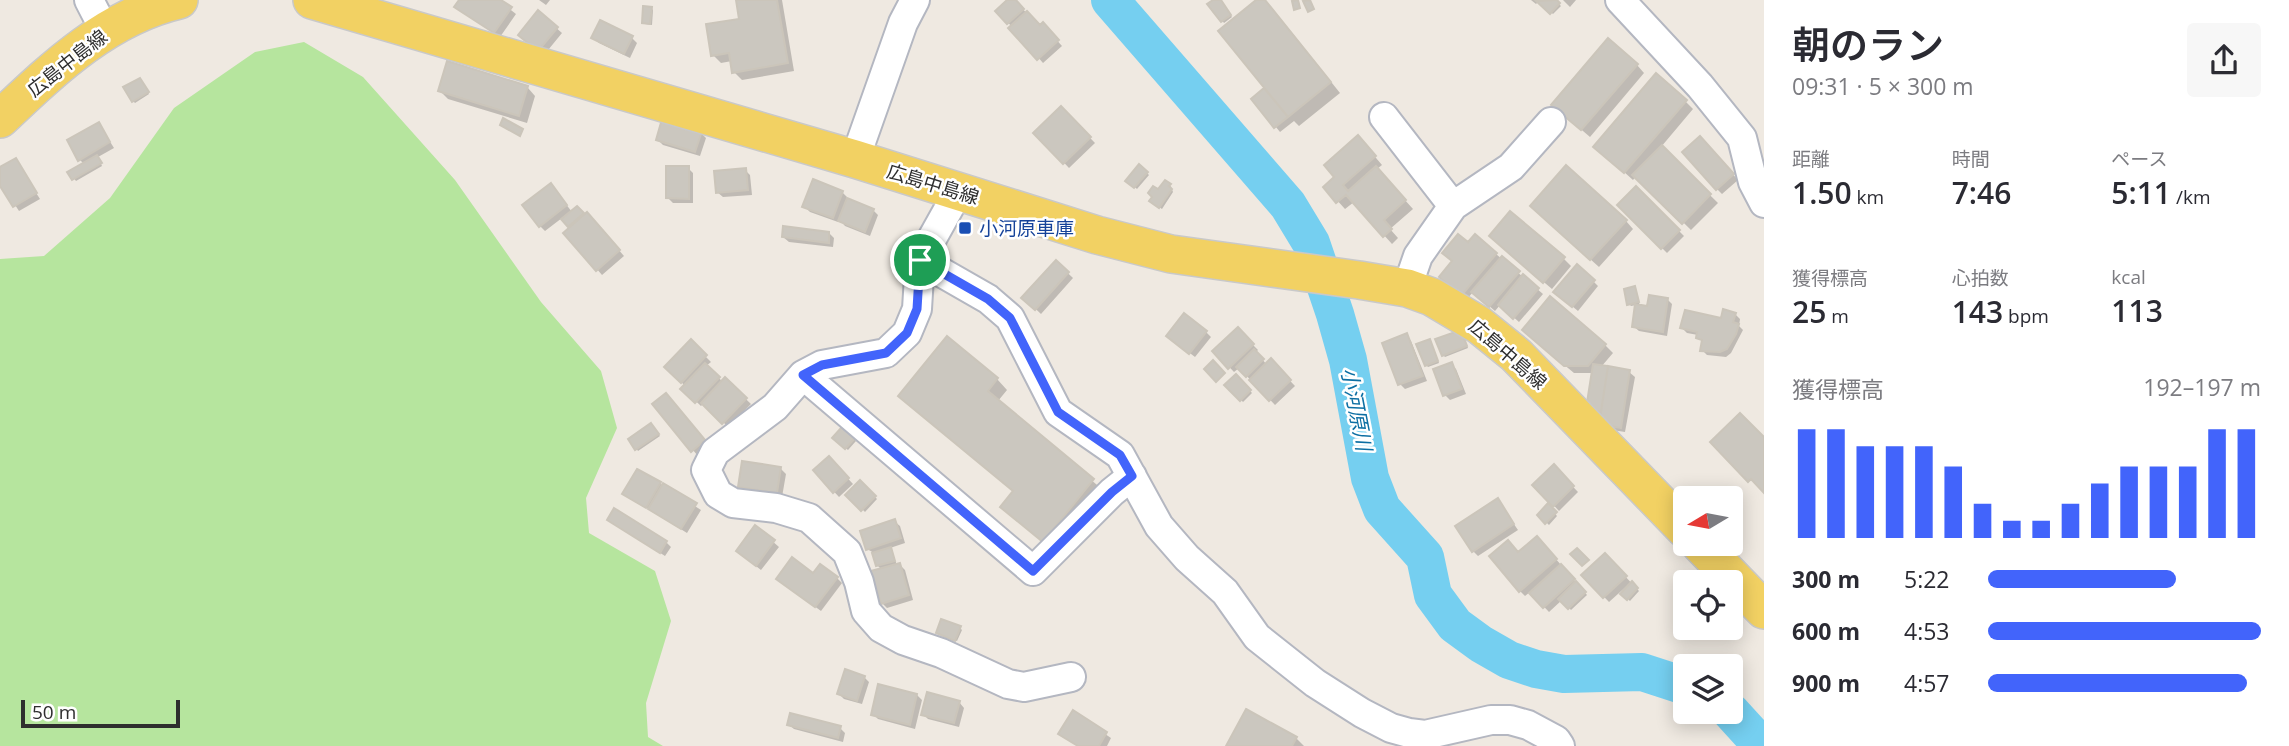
<!DOCTYPE html>
<html lang="ja">
<meta charset="utf-8">
<style>
body{margin:0;font-family:"Open Sans","Noto Sans JP",sans-serif;background:#f7f7f7;color:#2b2b33;height:100vh;display:flex;flex-direction:column;font-size:26px;white-space:nowrap}
*{box-sizing:border-box;margin:0}
p{font-size:23px;color:#7c7c81}
.icon{flex:none;width:38px;height:38px;fill:none;stroke:currentColor;stroke-width:2;stroke-linecap:round;stroke-linejoin:round}
.map{position:relative;flex:1;overflow:hidden}
.details{display:flex;flex-direction:column;background:#fff;width:525px}
.details>*{flex:none}
.needle{width:46px;rotate:260deg}
.fabs{position:absolute;left:1673px;top:486px;display:grid;gap:14px}
.fabs a{display:grid;place-items:center;width:70px;height:70px;border-radius:7px;background:#fff;box-shadow:0 4px 18px #0003;font-size:35px}
.scale{position:absolute;left:21px;bottom:18px;width:159px;box-sizing:border-box;padding-left:7px;border:4px solid #2e2e2e;border-top:0;font-size:19px;line-height:24px;white-space:nowrap;color:#2e2e2e;-webkit-text-stroke:5px #fff;paint-order:stroke}
.pin{position:absolute;display:grid;place-items:center;width:60px;height:60px;color:#fff;margin:-30px;border:4px solid #fff;border-radius:50%;box-shadow:0 2px 7px #0007}
.round{display:grid;place-items:center;flex:none;width:74px;height:74px;border-radius:7px;background:#f7f7f7}
.overview{display:flex;align-items:center;justify-content:space-between;height:119px;padding:0 28px}
h1{font-size:38px;font-weight:600;line-height:52px}
.stats{display:grid;grid-template-columns:repeat(3,1fr);gap:10px;height:119px;padding:7px 28px}
.stats div{display:grid;align-content:center}
.stats b{font-size:30px;font-weight:600}
.stats small{font-size:19px;font-weight:400}
.stats p{font-size:19px}
.chart{height:196px;padding:14px 28px}
.chart p{display:flex;justify-content:space-between}
.chart svg{width:100%;height:126px;margin-top:7px;stroke:#4264fb;stroke-width:6}
ul{padding:0 28px;list-style:none;font-size:23px}
li{display:grid;grid-template-columns:112px 84px 1fr;align-items:center;height:52px}
li i{height:18px;border-radius:9px;background:#4264fb}
main{display:flex;flex:1;min-height:0}
.map>svg:first-child{display:block}
</style>
<main>
<div class="map">
<svg width="1764" height="746" viewBox="0 0 1764 746">
<rect width="100%" height="100%" fill="#efe9e1"/>
<path fill="#b6e59e" d="M304 42 363 77 455 180 541 302 601 371 617 428 586 498 589 533 655 571 671 621 646 703 648 737 663 746H0V259L44 256 110 198 174 108 255 52Z"/>
<path fill="#0003" d="M461 0H498L516 14 500 37 462 12Z
M539 0H550L546 5Z
M738 0H782L794 71 742 80 734 72 732 61 721 63 713 55 741 20Z
M1010 0H1014L1040 27 1043 25 1062 46 1043 63 998 11Z
M1216 0H1219L1232 17 1224 23 1210 4Z
M1259 0H1263L1272 8 1340 93 1299 126 1294 121 1280 132 1253 99 1267 88Z
M1531 0H1555L1561 6 1553 14 1539 1 1536 4Z
M1563 0H1576L1570 7Z
M651 8 653 10 652 25 645 24 643 22Z
M538 12 562 33 544 55 520 35Z
M601 22 632 38 637 43 630 58 599 43 593 38Z
M449 63 528 88 535 96 527 123 448 99 440 91Z
M1637 65 1644 73 1590 137 1562 113Z
M142 82 149 94 135 103 133 101Z
M1685 101 1693 109 1661 147 1718 203 1691 230 1636 176 1633 180 1604 154Z
M1061 108 1095 143 1069 168 1036 133Z
M99 124 114 148 98 157 102 166 76 181 69 172 84 164 80 160Z
M701 133 706 138 700 156 663 145 658 140Z
M1705 143 1738 180 1722 194 1717 189Z
M1365 145 1382 165 1377 169 1413 209 1390 229 1398 238 1392 244 1354 202 1345 209 1325 187Z
M15 160 40 199 19 211 0 182V169Z
M1140 167 1149 175 1137 189 1128 181Z
M688 168 693 173V203H673L668 198Z
M745 170 750 175 752 195 723 197 717 192Z
M1170 185 1173 192 1162 209 1153 203 1159 192Z
M1636 188 1684 236 1667 253 1619 205Z
M555 190 572 212 577 208 585 216 592 219 624 256 602 275 566 233 571 228 562 218 545 231 540 226Z
M842 192 847 197 846 200 873 210 878 215 870 236 845 226 839 219 838 222 810 212 804 206Z
M1540 214 1626 221 1633 229 1599 267Z
M829 233 834 238 833 247 789 242 783 237Z
M1499 244 1563 258 1571 266 1552 289Z
M1468 245 1496 254 1543 294 1519 322 1500 305 1495 311 1473 292 1467 299 1446 282Z
M1056 262 1073 278 1041 314 1024 298Z
M1593 281 1598 286 1578 311 1561 297Z
M1635 288 1640 306 1649 308 1667 299 1672 304 1667 336 1639 331 1633 326 1636 305 1631 306 1629 304Z
M1735 314 1740 319 1739 326 1743 330 1731 353 1726 357 1707 355 1702 350 1703 344 1698 335 1687 333 1682 328 1722 320Z
M1237 329 1258 350 1256 352 1267 365 1271 361 1295 386 1275 405 1239 368 1234 372 1214 351Z
M1206 332 1211 337 1195 357 1174 341Z
M1462 334 1468 348 1445 357 1443 355Z
M1406 335 1411 341 1427 381 1405 389 1400 384 1385 344Z
M1532 338 1605 345 1613 353 1601 367 1629 372 1635 377 1625 432 1606 429 1602 415 1593 413V373H1574Z
M1430 341 1439 363 1428 367 1426 365Z
M691 342 711 362 706 366 723 382 725 379 751 404 728 427 704 403 701 406 687 393 685 386 667 367Z
M1451 364 1456 369 1466 394 1450 400 1445 395Z
M1236 376 1252 393 1243 402 1227 385Z
M997 379 1007 390 998 401 1103 490 1054 551 1013 517 1014 492 900 396Z
M671 400 709 446 698 456 654 404Z
M653 427 660 436 638 451 630 439Z
M842 429 856 441 848 450 834 438Z
M829 458 853 484 839 497 815 471Z
M1554 467 1578 492 1559 511 1535 485Z
M781 469 786 474 782 497 745 491 740 486Z
M659 483 701 510 687 533 625 494Z
M860 483 877 499 865 512 848 495Z
M1498 501 1518 530 1478 556 1473 551Z
M1548 506 1557 516 1549 525 1539 515Z
M609 520 666 542 671 547 665 556Z
M894 521 900 526 905 543 890 548 897 565H900L905 570 913 600 887 608 882 603V570L878 566 874 553 867 549Z
M756 527 779 547 761 570 743 556Z
M1542 543 1587 595 1571 610 1562 600 1549 612 1530 592 1525 596 1520 591 1518 554Z
M1605 555 1639 591 1630 601 1623 594 1630 587 1628 585 1609 602 1583 575Z
M837 578 842 583 821 611 783 583Z
M960 628 962 630 957 641 938 633Z
M864 677 869 682 862 704 844 699 839 694Z
M917 695 922 700 915 729 878 719 873 714Z
M959 702 964 708 959 727 928 719 923 714Z
M1074 713 1111 738 1107 746H1077L1061 734Z
M788 724 840 728 845 733 843 742 794 729Z
M1296 738 1304 746H1228Z"/>
<g fill="none" stroke-linecap="round" stroke-linejoin="round">
<path stroke="#75cff0" stroke-width="38" d="M1110 0 1288 205 1311 243 1335 314 1348 360 1370 478 1382 509 1425 557 1433 595 1455 625 1481 644 1509 660 1536 669 1564 674 1642 672 1685 686
M1731 712 1762 746"/>
</g>
<path fill="#cbc7bf" stroke="#cbc5ba" stroke-width="2" d="M459 0H501L512 7 494 33 454 7Z
M736 0H777L788 63 732 73 729 53 711 56 706 24 739 19Z
M1007 0H1016L1024 9 1007 24 995 11Z
M1213 0H1221L1231 15 1221 22 1207 4Z
M1256 0H1265L1331 82 1288 117 1218 31Z
M1298 0 1300 8 1294 10 1292 1Z
M1310 0 1314 9 1308 12 1303 1Z
M1557 0 1560 3 1550 14 1536 1Z
M643 6 652 7 650 24 642 23Z
M538 10 558 27 538 51 518 35Z
M1027 11 1040 25 1043 22 1059 40 1037 60 1008 28Z
M600 20 633 36 624 54 591 38Z
M1608 38 1638 64 1581 130 1551 105Z
M447 61 528 86 519 116 438 91Z
M1656 73 1687 100 1624 173 1593 147Z
M140 78 149 92 132 102 123 87Z
M1264 88 1288 117 1274 128 1251 99Z
M1061 106 1091 137 1063 164 1033 133Z
M503 118 523 129 520 136 500 125Z
M662 119 702 131 695 152 656 140Z
M99 122 110 142 78 161 67 140Z
M1358 135 1376 156 1343 185 1348 191 1376 166 1406 200 1384 220 1392 229 1383 237 1346 195 1336 203 1323 187 1334 177 1324 165Z
M1700 136 1734 174 1716 190 1682 152Z
M1662 145 1711 194 1682 224 1632 175Z
M97 155 102 163 72 180 67 172Z
M16 158 37 193 13 207 0 186V167Z
M1139 164 1148 172 1134 188 1125 181Z
M1566 165 1627 220 1590 260 1530 206Z
M666 166H689V199L666 198Z
M746 168 748 190 716 193 714 171Z
M813 179 843 191 833 218 802 207Z
M1165 180 1171 184 1169 186 1172 189 1159 208 1149 201 1152 197 1148 193 1153 186 1158 189Z
M551 183 567 205 539 227 522 205Z
M1636 186 1680 230 1661 249 1617 205Z
M847 198 874 209 865 232 838 221Z
M577 206 584 213 568 227 561 219Z
M1510 211 1565 257 1543 283 1489 236Z
M587 212 620 250 596 271 563 233Z
M783 226 829 232V243L782 237Z
M1458 234 1468 242 1475 234 1497 253 1461 296 1439 277 1452 261 1442 253Z
M1502 256 1520 271 1489 307 1471 292Z
M1056 260 1069 272 1035 310 1021 298Z
M1577 264 1595 280 1572 307 1553 292Z
M1523 274 1539 288 1513 319 1498 305Z
M1635 286 1639 302 1627 305 1624 289Z
M1649 295 1668 298 1663 332 1632 327 1635 304 1647 306Z
M1550 296 1606 344 1588 366H1564L1522 330Z
M1723 309 1736 313 1733 322 1739 324 1736 334 1727 349 1720 352 1700 351 1702 340 1696 338 1697 332 1680 328 1685 310 1721 318Z
M1184 313 1207 331 1189 354 1166 336Z
M1238 327 1254 344 1228 369 1212 351Z
M1461 330 1467 346 1442 356 1435 339Z
M1407 333 1423 376 1398 385 1382 343Z
M947 336 998 378 988 391 1094 479 1043 542 1000 507 1013 491 898 396Z
M691 339 707 355 681 383 664 367Z
M1430 339 1438 361 1425 366 1416 344Z
M1254 349 1264 359 1246 377 1236 367Z
M1271 358 1291 380 1269 401 1249 380Z
M1213 360 1225 373 1216 382 1204 369Z
M1452 362 1462 389 1443 396 1433 369Z
M705 363 720 377 695 403 680 389Z
M1593 364 1608 366 1601 412 1586 409Z
M1608 366 1630 370 1621 428 1599 424Z
M1236 374 1251 390 1240 401 1224 385Z
M725 377 747 398 722 424 701 403Z
M666 393 705 440 691 452 652 404Z
M1740 413 1764 437V493L1751 479 1748 482 1710 442Z
M651 423 659 434 635 450 628 439Z
M842 427 855 438 845 449 832 438Z
M829 456 849 478 833 493 813 470Z
M742 461 781 467 777 493 738 487Z
M1554 464 1574 486 1553 507 1532 485Z
M637 469 661 482 646 508 622 494Z
M860 480 876 496 861 511 845 495Z
M663 483 697 503 681 529 648 509Z
M1498 498 1514 524 1472 552 1455 526Z
M1548 503 1557 512 1545 524 1537 515Z
M614 508 667 541 660 553 607 520Z
M895 519 901 538 866 550 860 531Z
M755 525 775 540 756 566 736 551Z
M1537 536 1557 559 1519 592 1489 556 1508 540 1518 552Z
M891 547 895 561 876 566 872 553Z
M1577 548 1589 560 1582 566 1570 554Z
M1605 553 1627 576 1603 598 1581 575Z
M792 557 813 573 820 564 838 577 815 607 776 579Z
M900 563 909 595 881 604 871 571Z
M1561 564 1575 579 1543 608 1529 593Z
M1576 581 1586 592 1568 609 1558 599Z
M1632 581 1638 588 1627 600 1620 594Z
M941 619 961 626 955 641 936 633Z
M845 669 865 676 857 701 837 694Z
M878 684 917 694 910 725 871 715Z
M927 692 960 701 954 723 921 715Z
M1246 709 1297 737 1292 746H1226Z
M1073 710 1107 732 1099 746H1078L1058 734Z
M790 713 841 726 838 738 787 725Z"/>
<g fill="none" stroke-linecap="round" stroke-linejoin="round">
<g stroke="#b4b7c1" stroke-width="32">
<path id="minor" d="M89 0 105 31
M1620 0 1700 86 1742 138 1753 182 1764 203
M1384 117 1453 206 1418 256 1407 288
M855 159 903 23 915 0
M958 192 920 260 917 309 907 333 886 353 822 365 803 375 775 407 715 452 706 470 718 494 733 503 776 508 809 518 847 552 859 582 866 611 881 628 903 640 941 653 1008 684 1024 687 1071 677
M1453 206 1511 167 1551 122
M920 260 988 299 1010 318 1058 412 1120 455 1159 526 1187 558 1225 592 1257 637 1315 683 1362 713 1391 728 1409 733 1425 735 1491 720H1510L1528 725 1556 740 1560 746
M803 375 1033 571 1112 492 1132 476"/>
</g>
<g stroke="#c9c9c9" stroke-width="40">
<path id="major" d="M312 0 855 159 1097 235 1171 254 1359 280 1407 288 1432 297 1479 325 1516 355 1685 529
M0 119C52 70 106 17 179 0
M1700 544 1764 610"/>
</g>
<use href="#minor" stroke="#fff" stroke-width="28"/>
<use href="#major" stroke="#f2d163" stroke-width="37"/>
</g>
<g fill="none" stroke-linecap="round" stroke-linejoin="round">
<g stroke="#fff" stroke-width="14">
<path id="route" d="M920 260 988 299 1010 318 1058 412 1120 455 1132 476 1112 492 1033 571 803 375 822 365 886 353 907 333 917 309Z"/>
</g>
<use href="#route" stroke="#4264fb" stroke-width="9"/>
</g>
<rect fill="#1a4fb4" stroke="#fff" stroke-width="2.5" x="958" y="221" width="14" height="14" rx="3.5"/>
<g text-anchor="middle" dominant-baseline="central" stroke-width="5" stroke-linejoin="round" paint-order="stroke">
<g font-size="19" fill="#2e2e2e" stroke="#fff">
<text transform="translate(67 63) rotate(-38)">広島中島線</text>
<text transform="translate(933 184) rotate(17)">広島中島線</text>
<text transform="translate(1508 354) rotate(41)">広島中島線</text>
</g>
<g font-size="19" fill="#164399" stroke="#fff" text-anchor="start">
<text x="979" y="228">小河原車庫</text>
</g>
<g font-size="21" font-style="italic" fill="#0d6fa3" stroke="#fff">
<text transform="translate(1357 409) rotate(79)">小河原川</text>
</g>
</g>
</svg>
<div class="fabs">
<a><svg class="needle" viewBox="-14 -14 28 28"><path d="M0-13l5 13h-10z" fill="#e53935"/><path d="M0 13l5-13h-10z" fill="#7c7c81"/></svg></a>
<a><svg class="icon" aria-label="locate" viewBox="0 0 24 24"><circle cx="12" cy="12" r="6"/><path d="M12 2v4M12 18v4M2 12h4M18 12h4"/></svg></a>
<a><svg class="icon" aria-label="layers" viewBox="0 0 24 24"><path d="M12 4l9 5-9 5-9-5zM3 14l9 5 9-5"/></svg></a>
</div>
<div class="scale">50 m</div>
<div class="pin" style="left:920px;top:260px;background:#1e9e55"><svg class="icon" aria-label="arrive" viewBox="0 0 24 24"><path d="M6 21V4h12l-3 4 3 4H6"/></svg></div>
</div>
<section class="details">
<div class="overview"><div><h1>朝のラン</h1><p>09:31 · 5 × 300 m</p></div><a class="round"><svg class="icon" aria-label="share" viewBox="0 0 24 24"><path d="M12 15V3M7 8l5-5 5 5M5 13v7h14v-7"/></svg></a></div>
<div class="stats">
<div><p>距離</p><b>1.50<small> km</small></b></div>
<div><p>時間</p><b>7:46</b></div>
<div><p>ペース</p><b>5:11<small> /km</small></b></div>
</div>
<div class="stats">
<div><p>獲得標高</p><b>25<small> m</small></b></div>
<div><p>心拍数</p><b>143<small> bpm</small></b></div>
<div><p>kcal</p><b>113</b></div>
</div>
<div class="chart"><p><span>獲得標高</span>192–197 m</p>
<svg viewBox="0 0 160 44" preserveAspectRatio="none"><path d="M5 44V6M15 44V6M25 44V12M35 44V12M45 44V12M55 44V19M65 44V32M75 44V38M85 44V38M95 44V32M105 44V25M115 44V19M125 44V19M135 44V19M145 44V6M155 44V6"/></svg>
</div>
<ul>
<li><b>300 m</b>5:22<i style="width:69%"></i></li>
<li><b>600 m</b>4:53<i style="width:100%"></i></li>
<li><b>900 m</b>4:57<i style="width:95%"></i></li>
</ul>
</section>
</main>
